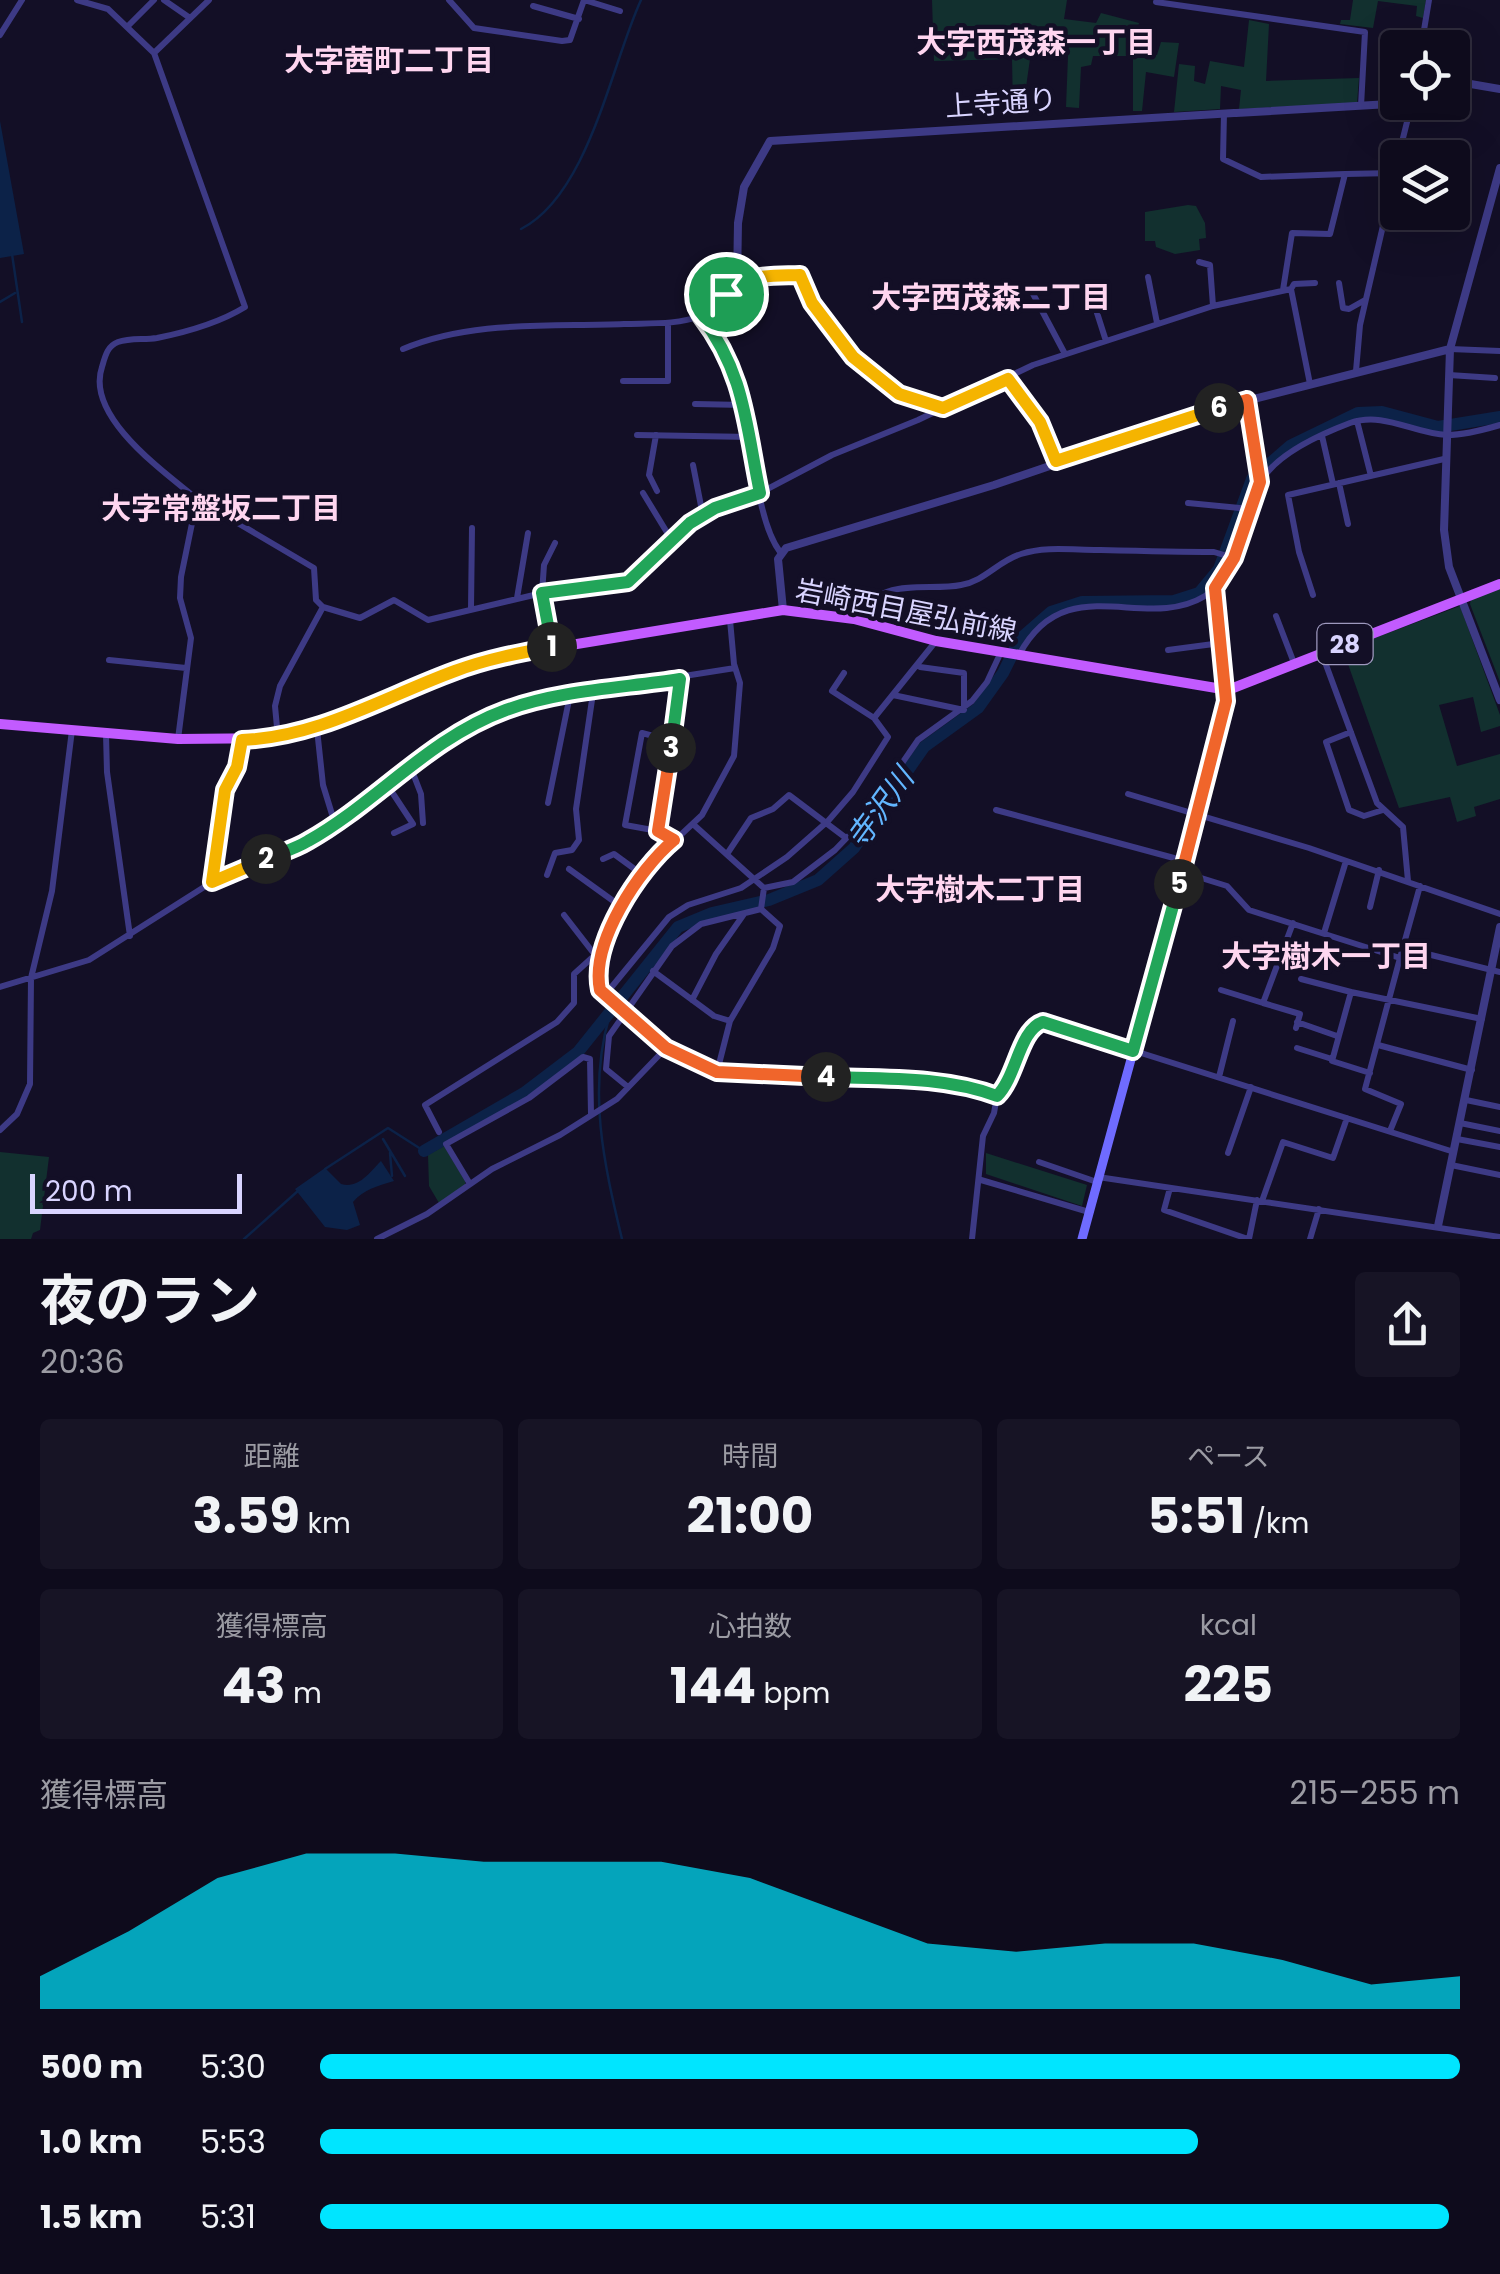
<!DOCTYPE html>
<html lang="ja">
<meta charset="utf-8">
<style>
body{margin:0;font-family:Poppins,"Noto Sans JP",sans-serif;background:#171425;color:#f1f3f6;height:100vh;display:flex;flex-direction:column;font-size:38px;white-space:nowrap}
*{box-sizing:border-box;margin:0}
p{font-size:32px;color:#9b9ba3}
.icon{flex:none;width:55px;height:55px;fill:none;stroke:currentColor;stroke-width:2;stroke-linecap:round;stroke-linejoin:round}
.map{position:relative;height:1239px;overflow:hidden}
.drawer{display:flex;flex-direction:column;background:#0e0b1c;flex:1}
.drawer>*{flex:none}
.buttons{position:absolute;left:1380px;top:30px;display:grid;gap:20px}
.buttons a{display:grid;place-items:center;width:90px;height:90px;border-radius:10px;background:#0e0b1c;box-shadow:0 10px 40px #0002,0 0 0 2px #2e2b3b;font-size:50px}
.scale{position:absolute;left:30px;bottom:25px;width:212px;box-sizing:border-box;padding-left:10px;border:5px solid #d9d4ff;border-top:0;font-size:28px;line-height:35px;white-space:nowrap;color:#d9d4ff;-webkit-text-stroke:8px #130f26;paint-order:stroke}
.pin{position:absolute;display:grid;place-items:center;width:85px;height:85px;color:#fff;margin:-42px;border:5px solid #fff;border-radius:50%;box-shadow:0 2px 10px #0007}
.km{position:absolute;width:50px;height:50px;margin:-25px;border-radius:50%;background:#222;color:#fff;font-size:28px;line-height:50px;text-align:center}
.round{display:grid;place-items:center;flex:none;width:105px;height:105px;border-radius:10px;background:#171425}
.overview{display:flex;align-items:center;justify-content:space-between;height:170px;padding:0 40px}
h1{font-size:55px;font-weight:700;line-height:75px}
.metrics{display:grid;grid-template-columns:repeat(3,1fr);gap:15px;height:170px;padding:10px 40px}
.metrics div{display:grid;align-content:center;border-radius:10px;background:#171425;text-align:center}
.metrics b{font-size:50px;font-weight:700}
.metrics small{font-size:28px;font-weight:400}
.metrics p{font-size:28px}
.chart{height:280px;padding:20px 40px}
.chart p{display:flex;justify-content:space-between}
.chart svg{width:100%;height:180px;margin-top:10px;fill:#00e5ff;opacity:.7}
ul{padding:0 40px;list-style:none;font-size:32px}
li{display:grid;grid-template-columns:160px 120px 1fr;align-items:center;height:75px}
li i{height:25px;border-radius:12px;background:#00e5ff}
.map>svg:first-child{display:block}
</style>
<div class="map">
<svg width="1500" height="1239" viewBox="0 0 1500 1239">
<rect width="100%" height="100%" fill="#130f26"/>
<path fill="#12302f" d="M932 0H1067L1064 19 1096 23 1101 13 1139 23 1136 34 1143 35 1142 53 1157 55 1161 42 1179 43 1174 77 1146 72 1142 111H1133V56H1093L1091 65 1081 67 1079 108 1066 107 1068 56 1031 52 1026 87 1033 108H1013L1012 59 934 61Z
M1353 0H1426L1423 18 1416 16 1417 6 1378 1 1373 28 1340 24 1341 20H1350Z
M1249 20 1269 24 1266 81 1359 78 1357 103 1239 109 1241 90 1221 86 1220 109 1174 112 1179 64 1195 66 1194 81 1205 84 1210 61 1244 67Z
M1188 205 1196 206 1205 223 1206 238 1199 239 1200 250 1175 254 1156 247 1155 241H1145V212Z
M1500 589V682L1470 604 1471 599Z
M1460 606 1500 715V726L1481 732 1473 697 1439 705 1457 766 1500 754V799L1474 807 1476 816 1457 822 1450 797 1399 808 1343 650Z
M444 1146 465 1181V1186L439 1203 429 1186 428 1155Z
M0 1152 49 1157 40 1230 33 1233 31 1239H0Z
M986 1153 1087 1185 1082 1206 986 1174Z"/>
<path fill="#0c2248" d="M0 121 24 254 0 258Z
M381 1161 394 1181C378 1186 364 1189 353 1202L360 1225 347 1230 325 1227 295 1189 325 1168 341 1184C359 1189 370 1172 381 1161Z"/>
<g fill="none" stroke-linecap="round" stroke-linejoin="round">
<path stroke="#0c2248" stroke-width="2.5" d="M521 229C589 194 611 65 641 0
M12 254 22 322
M0 302 15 293
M610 1014C587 1090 604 1164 622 1239
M383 1139 405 1176
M390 1153 392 1176
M325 1169 388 1128 424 1151
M244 1239 299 1190"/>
<path stroke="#0c2248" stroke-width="12" d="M424 1151 524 1093 578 1052 678 927 712 913 769 900 818 880 854 848 924 747 978 708 1003 673 1020 639 1051 612 1082 602 1174 601 1199 593 1219 569 1252 479 1290 446 1358 413 1382 412 1438 427 1500 417"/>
<path stroke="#3d3a85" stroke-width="6" d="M77 0 108 9 154 53 245 307C219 323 187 332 157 338 144 340 130 338 118 342 107 346 105 357 102 367 85 416 163 471 197 499L181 577 180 598 191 638 178 739
M164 0 190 18
M449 0 474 28 562 41 570 40 584 0
M584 0 620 11
M1156 2 1365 32 1361 106
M533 6 579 19
M127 27 154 0
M0 35 22 0
M1421 48 1429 0
M154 53 209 0
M1224 113 1223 159 1261 177 1345 174 1330 234 1292 233 1283 290
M1398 158 1412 102
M1345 174 1395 173
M1199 262 1210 265 1213 306
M1148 277 1157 323
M737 282 800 275 812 303 853 357 899 395 943 408
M1339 283 1343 308 1349 309 1365 300
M1291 289 1310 384
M1031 290 1065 354
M1090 291 1106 341
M403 349C472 320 550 327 624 324 650 323 676 325 701 316 717 337 731 359 740 384 754 429 753 515 780 552
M1450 349 1500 351
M1356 371 1360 325 1398 161
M1449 375 1495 378
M1008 379 1040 422 1056 461
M623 381H668V323
M1247 400 1260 481
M695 404 744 405
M1357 421 1371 476
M637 435 751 437
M656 435 649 475 657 491
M1322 436 1333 484
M693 465 703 516
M1339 483 1348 524
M643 493 671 539
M197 499 314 568 316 600 323 607
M1188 503 1250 509
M1215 589 1228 690
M542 593 544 565 555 543
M1313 595 1299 552 1288 495 1444 459
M517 598 528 533
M323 607 360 618 394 600 428 620 559 589 628 582 671 539 715 508 760 493 832 455 918 420 1033 365 1213 306 1291 289 1294 284 1315 283
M471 608 472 528
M1276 616 1294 663
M730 620 734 664 740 683 734 756 702 815 640 873 600 956 597 968 600 990 666 1048 717 1072 912 1080 978 1089 997 1096
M860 620C874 575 928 592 961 585 985 581 998 561 1021 554 1045 546 1073 550 1098 550 1137 551 1175 552 1214 552L1234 558
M1168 650 1221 643
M1322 654 1377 803 1403 827 1408 881
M1019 655C1066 567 1144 633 1205 596 1243 573 1240 516 1261 481 1277 454 1321 434 1350 423 1384 411 1414 434 1447 435 1465 435 1483 430 1500 425
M109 660 186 668
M844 673 832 691 874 718
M893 695 964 710V673L920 667
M317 729 323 785 335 824
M1351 732 1326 742 1349 810 1364 816 1383 810
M106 734 107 772 130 936
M278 738 275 706 280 686 323 607
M672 741 642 733 625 825 658 831 674 840
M409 763 421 794 423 823
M386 783 413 824 394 833
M1128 794 1309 848 1500 914
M548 803 570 695
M996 810 1185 861
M694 825 764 888
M658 831 679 679
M727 854 751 818 773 809 789 795 846 838
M603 859 614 854 640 873
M569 869 623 908
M1182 872 1227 886 1249 910 1400 958 1420 886
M547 875 555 853 572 850 579 840 576 809 593 693
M213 881 225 789 237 767 242 740
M764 888 793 882 835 850 861 823 918 740 972 701 987 682 1001 652
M1370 907 1379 870
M761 909 764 888
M564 915 595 955
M1293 923 1263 1003 1300 1014 1296 1028
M1324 933 1346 861
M1403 948 1500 972
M653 971 714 1016 730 1021
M1301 979 1351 992
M0 987 89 960 212 882 306 843 409 763 503 711 570 694 735 668
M1221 990 1263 1003
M605 995 669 917 688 905 741 888 787 857 828 821 853 792 888 737 874 718 936 641
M692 1000 716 954 744 914
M1297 1022 1337 1036
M1378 1045 1472 1070
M1297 1048 1332 1059
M717 1072 730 1021 773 948 780 926 761 909
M1370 1073 1332 1061 1351 992 1482 1019
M1219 1077 1233 1021
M628 1087 606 1069 609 1036 672 946 701 924 761 909
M1466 1100 1500 1107
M1460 1123 1500 1131
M0 1130 17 1114 30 1084 31 978 52 891 72 730
M1390 1131 1401 1104 1365 1089 1400 958
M439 1132 425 1105 557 1022 574 1003V974L595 955 600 956
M1457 1139 1500 1147
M1228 1153 1251 1087
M1039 1162 1097 1182
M1451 1165 1500 1175
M1098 1177 1500 1237
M981 1180 1089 1212
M470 1184 446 1144 529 1098 583 1057 590 1059 591 1114
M1170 1188 1164 1210 1248 1239
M1262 1201 1283 1142 1333 1158 1347 1118
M377 1239 427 1214 492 1169 560 1135 617 1099 666 1048
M972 1239 983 1136 994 1113 997 1096 1010 1083 1026 1037 1036 1024 1043 1022 1454 1152
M1249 1239 1257 1200
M1310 1239 1319 1209"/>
<path stroke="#3d3a85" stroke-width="8" d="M1452 85 1459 82 1500 89
M1236 113 1424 102
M1500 168 1450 349 1444 530 1449 567 1500 700
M701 316 737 282 738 223 744 187 770 141 1234 113
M542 593 555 646
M783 610 778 559 786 548 994 485 1222 407 1450 349
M1438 1226 1500 927"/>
<path stroke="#6f6bff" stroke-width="9" d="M1082 1239 1198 814 1228 690"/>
<path stroke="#c25bff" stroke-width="10" d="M0 724 178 739 278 738 317 728 498 657 783 610 854 619 936 641 1228 690 1500 584"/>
</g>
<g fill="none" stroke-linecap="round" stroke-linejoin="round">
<g stroke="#fff" stroke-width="20">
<path id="split-1" d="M552 647 542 593 628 582 690 523 715 508 760 493C746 426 745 373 701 316L726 294"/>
</g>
<g stroke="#fff" stroke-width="20">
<path id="split-2" d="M266 859 212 882 225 790 237 767 242 740C319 737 384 697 455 671 487 659 519 653 552 647"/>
</g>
<g stroke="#fff" stroke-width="20">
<path id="split-3" d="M266 859C280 853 295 849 308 841 376 803 429 738 506 710 560 690 623 688 680 679L671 748"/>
</g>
<g stroke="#fff" stroke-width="20">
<path id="split-4" d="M671 748 658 831 674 840C639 869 590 943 600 990L666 1048 717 1072 826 1077"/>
</g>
<g stroke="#fff" stroke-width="20">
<path id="split-5" d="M826 1077C882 1079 944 1076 997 1096 1017 1076 1019 1030 1043 1022L1133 1051 1179 884"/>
</g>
<g stroke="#fff" stroke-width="20">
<path id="split-6" d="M1179 884 1226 701 1215 588 1234 558 1260 482 1247 400 1219 408"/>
</g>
<g stroke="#fff" stroke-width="20">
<path id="split-7" d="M726 294C746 273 773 276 800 275L812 303 853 357 899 394 943 408 1008 379 1040 422 1056 461 1219 408"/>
</g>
<use href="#split-1" stroke="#22a559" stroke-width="12"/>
<use href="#split-2" stroke="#f5b400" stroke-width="12"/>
<use href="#split-3" stroke="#22a559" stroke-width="12"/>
<use href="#split-4" stroke="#f0652b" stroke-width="12"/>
<use href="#split-5" stroke="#22a559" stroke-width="12"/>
<use href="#split-6" stroke="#f0652b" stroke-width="12"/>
<use href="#split-7" stroke="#f5b400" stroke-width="12"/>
</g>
<g text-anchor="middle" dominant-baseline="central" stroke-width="9" stroke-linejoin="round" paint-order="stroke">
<rect fill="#130f26" stroke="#9e99be" stroke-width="2.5" x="1317.5" y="624" width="55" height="40" rx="8"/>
<g font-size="25" font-weight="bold" fill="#d9d4ff">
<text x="1345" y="644">28</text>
</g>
<g font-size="28" fill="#d9d4ff" stroke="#130f26">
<text transform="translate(1001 103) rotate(-4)">上寺通り</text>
<text transform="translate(906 611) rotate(11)">岩崎西目屋弘前線</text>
</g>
<g font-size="30" font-weight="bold" fill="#ffd6f0" stroke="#130f26">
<text x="1036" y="42">大字西茂森一丁目</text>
<text x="389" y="60">大字茜町二丁目</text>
<text x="991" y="297">大字西茂森二丁目</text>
<text x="221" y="508">大字常盤坂二丁目</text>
<text x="980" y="889">大字樹木二丁目</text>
<text x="1326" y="956">大字樹木一丁目</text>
</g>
<g font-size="30" font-style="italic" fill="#62b6ff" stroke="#130f26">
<text transform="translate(880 808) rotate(-54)">寺沢川</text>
</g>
</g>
</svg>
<div class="buttons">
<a><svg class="icon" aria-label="locate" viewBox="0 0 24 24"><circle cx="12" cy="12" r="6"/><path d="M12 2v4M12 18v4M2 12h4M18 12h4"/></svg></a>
<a><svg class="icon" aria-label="layers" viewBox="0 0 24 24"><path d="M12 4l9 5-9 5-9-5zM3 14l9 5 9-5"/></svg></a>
</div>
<div class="scale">200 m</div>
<div class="pin" style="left:726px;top:294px;background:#1e9e55"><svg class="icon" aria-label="arrive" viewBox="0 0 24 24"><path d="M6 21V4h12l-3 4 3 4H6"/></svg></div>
<b class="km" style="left:552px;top:647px">1</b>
<b class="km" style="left:266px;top:859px">2</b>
<b class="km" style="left:671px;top:748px">3</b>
<b class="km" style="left:826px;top:1077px">4</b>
<b class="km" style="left:1179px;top:884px">5</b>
<b class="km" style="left:1219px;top:408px">6</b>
</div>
<section class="drawer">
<div class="overview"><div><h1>夜のラン</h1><p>20:36</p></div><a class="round"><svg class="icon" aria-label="share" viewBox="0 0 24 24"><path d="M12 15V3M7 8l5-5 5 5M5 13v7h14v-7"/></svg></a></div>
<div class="metrics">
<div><p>距離</p><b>3.59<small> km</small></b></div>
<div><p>時間</p><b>21:00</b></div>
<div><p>ペース</p><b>5:51<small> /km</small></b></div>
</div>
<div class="metrics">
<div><p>獲得標高</p><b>43<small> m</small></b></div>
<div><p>心拍数</p><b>144<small> bpm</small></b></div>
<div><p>kcal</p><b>225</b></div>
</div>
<div class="chart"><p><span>獲得標高</span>215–255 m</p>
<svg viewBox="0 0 160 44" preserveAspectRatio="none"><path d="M0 44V36L10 25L20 12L30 6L40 6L50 8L60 8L70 8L80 12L90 20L100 28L110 30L120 28L130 28L140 32L150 38L160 36V44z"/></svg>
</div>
<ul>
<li><b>500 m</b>5:30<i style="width:100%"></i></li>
<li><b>1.0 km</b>5:53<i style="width:77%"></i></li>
<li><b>1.5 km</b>5:31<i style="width:99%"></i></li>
</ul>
</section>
